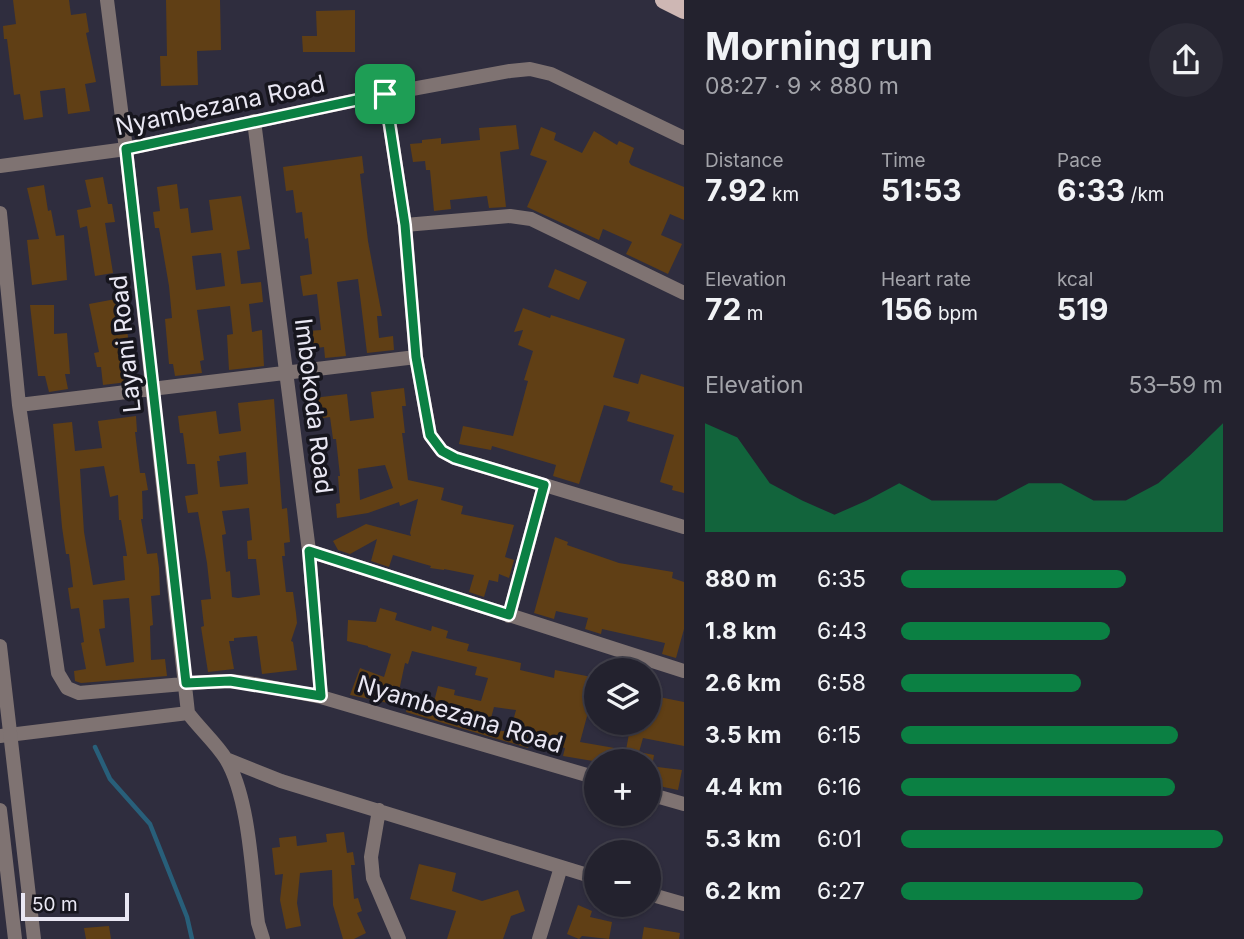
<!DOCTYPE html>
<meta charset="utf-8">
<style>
body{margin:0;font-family:Inter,sans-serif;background:#2b2a36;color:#f1f3f6;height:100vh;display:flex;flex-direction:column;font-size:26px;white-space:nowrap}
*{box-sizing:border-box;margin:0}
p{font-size:23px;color:#a3a4aa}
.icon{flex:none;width:38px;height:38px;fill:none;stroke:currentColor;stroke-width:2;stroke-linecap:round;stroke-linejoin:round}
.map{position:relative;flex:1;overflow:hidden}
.drawer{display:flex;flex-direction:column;background:#23222e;width:560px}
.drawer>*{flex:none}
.tools{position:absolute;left:584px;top:658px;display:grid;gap:14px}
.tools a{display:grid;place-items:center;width:77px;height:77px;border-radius:50%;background:#23222e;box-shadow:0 2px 5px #0004,0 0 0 2px #403f4a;font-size:35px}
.scale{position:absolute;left:21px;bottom:18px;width:108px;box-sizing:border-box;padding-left:7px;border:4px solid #e9e7f3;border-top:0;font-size:19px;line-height:24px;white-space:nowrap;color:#e9e7f3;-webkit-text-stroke:5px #17161e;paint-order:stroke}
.pin{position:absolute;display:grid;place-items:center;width:60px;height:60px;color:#fff;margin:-30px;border-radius:14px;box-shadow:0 4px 10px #0006}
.round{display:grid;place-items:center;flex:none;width:74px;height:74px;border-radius:37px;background:#2b2a36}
.headline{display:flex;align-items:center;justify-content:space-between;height:119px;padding:0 21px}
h1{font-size:38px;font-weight:700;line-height:52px}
.metrics{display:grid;grid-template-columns:repeat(3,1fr);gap:10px;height:119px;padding:7px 21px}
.metrics div{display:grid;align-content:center}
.metrics b{font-size:30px;font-weight:700}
.metrics small{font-size:19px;font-weight:400}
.metrics p{font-size:19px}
.chart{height:196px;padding:14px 21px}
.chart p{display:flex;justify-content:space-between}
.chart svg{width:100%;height:126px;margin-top:7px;fill:#0b8043;opacity:.7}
ul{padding:0 21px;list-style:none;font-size:23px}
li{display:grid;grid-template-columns:112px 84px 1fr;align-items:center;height:52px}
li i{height:18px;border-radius:9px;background:#0b8043}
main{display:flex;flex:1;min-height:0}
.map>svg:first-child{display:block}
</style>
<main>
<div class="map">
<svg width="684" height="939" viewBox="0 0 684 939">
<rect width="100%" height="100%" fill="#2f2d3e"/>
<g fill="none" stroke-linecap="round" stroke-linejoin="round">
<path stroke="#285f7a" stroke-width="4.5" d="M95 747 110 779 150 824 187 917 192 939"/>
</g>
<path fill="#603f15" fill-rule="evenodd" d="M13 0H69L71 15 86 13 89 32 86 33 96 82 85 84 90 111 68 114 65 88 40 91 43 117 24 120 20 94 14 95 7 39H4L3 26 16 24Z
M166 0H220L221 50 197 51 198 85 161 86 160 56H167Z
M355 10V52H303L302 36H317L316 11Z
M516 125 519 149 500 152 506 207 489 208 487 196 450 200 451 209 434 211 430 170H426L425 161 413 162 410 144 422 143V140L441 138V144L480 140 479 128Z
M541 127 556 133 554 140 582 153 594 131 617 145 619 141 634 148 629 162 631 165 684 187V220L670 214 661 235 682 244 668 274 626 254 632 242 603 229 599 240 527 207 547 161 530 155Z
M362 156 364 173 360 174 368 241 382 316H377L379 338 393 336 394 350 367 353 358 279 337 282 346 356 325 358 324 347 310 349 308 331 321 330 317 294 303 296 300 276 312 274 308 238 305 239 302 212 296 213 293 190 286 191 283 167Z
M103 177 108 204H112L115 222 105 223 113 273 95 276 87 226 80 228 77 210 91 207 85 180Z
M177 184 180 209 188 208 191 233 213 230 209 200 241 196 250 249 237 251 241 284 261 282 263 302 249 304 252 332 262 330 264 366 229 370 227 335 233 334 230 306 197 310 204 360 200 361 202 373 175 376 173 364H169L165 319 172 318 169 286 159 228H155L153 212 160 211 157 187ZM221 253 225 286 196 290 192 256Z
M44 185 48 211 51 210 56 236 64 235 67 280 32 285 27 240 39 239 27 188Z
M555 269 587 282 579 300 548 287Z
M121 298 136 381 103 385 101 367H97L94 353 99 352 89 304Z
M30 305H54V334L67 333 70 374H65L68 389 49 392 45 376H38Z
M523 308 550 318 551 315 625 339 613 377 638 384 641 374 684 387V493L672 490 673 486 660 482 674 435 627 421 630 412 604 405 579 484 553 476 556 465 492 446 491 450 459 444 463 426 513 436 528 381 524 380 533 351 518 345 523 330 514 332Z
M404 388 406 406H402L405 433H402L408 480 444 488 441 500 463 506 461 514 514 525 505 557 514 560 509 578 499 574 498 582 489 580 484 597 469 592 474 575 444 569V570L430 568 431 566 393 555 389 567 371 561 377 539 350 554 338 550 333 541 366 524 411 536 410 533 418 499 400 506 399 502 368 513 337 518 336 504 340 503 338 476H340L336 439H333L330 417 316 419 313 398 347 394 350 421 374 418 371 392ZM385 465 393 488 360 500 358 469Z
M274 399 282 509 287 508 290 542 284 543 285 556H282L286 592H293L296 613 297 623 291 641 293 642 297 670 262 674 257 636 234 638V641H229L234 669 208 672 201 627 204 626 201 600 211 599 207 563 198 512 188 513 185 496 198 494 195 464H187L183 433H180L178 416 216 411 219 434 241 431 238 403ZM246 452 248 484 220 487 217 461H220L219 456ZM249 508 252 540 247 541 248 559H256L260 595 238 598 232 597 230 571 226 572 222 535 226 534 222 511Z
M136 416 137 432H135L140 473H145L148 490 142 491 143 519H141L147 554 157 553 159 568 160 595 151 596 153 625 150 626 151 660 165 659 167 676 81 683 75 681 74 671 86 669 81 643 84 642 79 608 71 609 68 588 73 587 69 554H66L62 527 53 424 72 422 75 451 102 448 98 421ZM104 466 110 497 118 495 119 520H121L127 556H123L125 580 93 585 84 532 80 469ZM129 598 134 662 106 666 99 629 105 628 103 600Z
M555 537 568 542 567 545 619 563 673 572 672 578 684 582V629L676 658 662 654 665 643 602 629 601 634 585 629 588 618 556 611 554 619 534 613Z
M380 608 397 613 395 620 431 631 432 626 448 631 446 638 469 644 467 651 521 663 520 670 554 678 555 670 597 678V694H593L580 742 626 750 631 723H649V695L684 702V746L643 738 639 752 654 755 653 761H593L563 756 565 748 530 740 528 748 406 712 407 707 350 695 360 668 384 677 391 654 368 647V646L347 641 348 620 376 622ZM412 651 477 667 475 675 488 678 481 701 454 695 455 690 438 686 435 698 399 691 405 663 408 664ZM494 707 516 710 510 732 488 729Z
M649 766 682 770 678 790 649 784Z
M344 832 347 853 353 852 355 865H351L354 899 358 898 362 911 357 913 366 933 354 939H343L333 905 332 870 300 873 297 903 301 926 286 929 280 900 283 874 275 875 272 848 280 847 279 838 296 836 297 846 327 842 326 834Z
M419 864 456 873 452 891 482 901 518 890 525 911 511 916 503 939H447L456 911 410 899Z
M578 905 592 911 590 917 612 922 609 939 582 936 579 939 567 934Z
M109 926 111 939H86L84 928Z
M644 927 680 933 679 939H642Z"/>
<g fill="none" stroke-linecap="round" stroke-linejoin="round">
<path stroke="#7f7372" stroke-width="14" d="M107 0 126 149 188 713
M385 94 405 225 416 357 430 435 442 451 455 458 684 527
M254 121 309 551 321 697
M0 166 126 149 385 94 510 71 530 69 551 74 684 138
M0 213 19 405 58 673 67 688 79 693 207 682 230 681 249 683 321 697 597 778
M405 225 510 216 531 219 684 293
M19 405 416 357
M309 551 684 671
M509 616 544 485
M0 736 188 713C200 729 216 743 226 759 250 799 252 877 258 923L263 939
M226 759 281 781 597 878
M649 794 684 804
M379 810 371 857 373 878 399 939
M649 894 684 904
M539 939 561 867"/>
<path stroke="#7f7372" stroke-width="14" d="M0 646 34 939
M0 810 15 939"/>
<path stroke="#ceb7b4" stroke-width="18" d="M664 0 684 10"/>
</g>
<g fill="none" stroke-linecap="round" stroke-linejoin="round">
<g stroke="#fff" stroke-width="14">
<path id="route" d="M385 94 405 225 416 357 430 435 442 451 455 458 544 485 509 615 309 551 321 696 230 681 186 683 126 149Z"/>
</g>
<use href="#route" stroke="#0b8043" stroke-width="9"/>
</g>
<g text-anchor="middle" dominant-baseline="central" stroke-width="7" stroke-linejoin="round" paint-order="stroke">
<g font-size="24" fill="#e9e7f3" stroke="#17161e">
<text transform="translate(220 105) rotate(-12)">Nyambezana Road</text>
<text transform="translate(125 344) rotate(-96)">Layani Road</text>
<text transform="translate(314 406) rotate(83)">Imbokoda Road</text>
<text transform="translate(460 714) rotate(17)">Nyambezana Road</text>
</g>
</g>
</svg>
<div class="tools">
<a><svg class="icon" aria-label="layers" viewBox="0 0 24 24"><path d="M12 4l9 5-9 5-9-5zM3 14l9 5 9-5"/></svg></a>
<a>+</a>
<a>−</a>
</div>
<div class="scale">50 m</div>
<div class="pin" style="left:385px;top:94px;background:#1e9e55"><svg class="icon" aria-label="arrive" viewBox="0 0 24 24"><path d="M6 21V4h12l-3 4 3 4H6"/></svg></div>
</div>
<section class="drawer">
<div class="headline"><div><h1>Morning run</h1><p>08:27 · 9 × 880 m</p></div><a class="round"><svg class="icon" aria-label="share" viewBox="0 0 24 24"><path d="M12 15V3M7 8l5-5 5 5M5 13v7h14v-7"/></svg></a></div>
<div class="metrics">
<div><p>Distance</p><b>7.92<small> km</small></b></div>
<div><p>Time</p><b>51:53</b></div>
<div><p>Pace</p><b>6:33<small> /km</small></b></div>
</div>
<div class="metrics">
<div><p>Elevation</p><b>72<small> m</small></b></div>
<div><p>Heart rate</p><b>156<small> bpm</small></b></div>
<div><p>kcal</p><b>519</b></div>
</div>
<div class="chart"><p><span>Elevation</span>53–59 m</p>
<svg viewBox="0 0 160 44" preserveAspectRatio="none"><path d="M0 44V6L10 11L20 27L30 33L40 38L50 33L60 27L70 33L80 33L90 33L100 27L110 27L120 33L130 33L140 27L150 17L160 6V44z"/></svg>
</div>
<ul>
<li><b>880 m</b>6:35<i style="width:70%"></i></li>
<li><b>1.8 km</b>6:43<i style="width:65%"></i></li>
<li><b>2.6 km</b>6:58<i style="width:56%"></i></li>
<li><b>3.5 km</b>6:15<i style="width:86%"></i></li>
<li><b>4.4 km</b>6:16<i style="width:85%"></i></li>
<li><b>5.3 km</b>6:01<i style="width:100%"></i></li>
<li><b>6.2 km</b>6:27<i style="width:75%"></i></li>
</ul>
</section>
</main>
